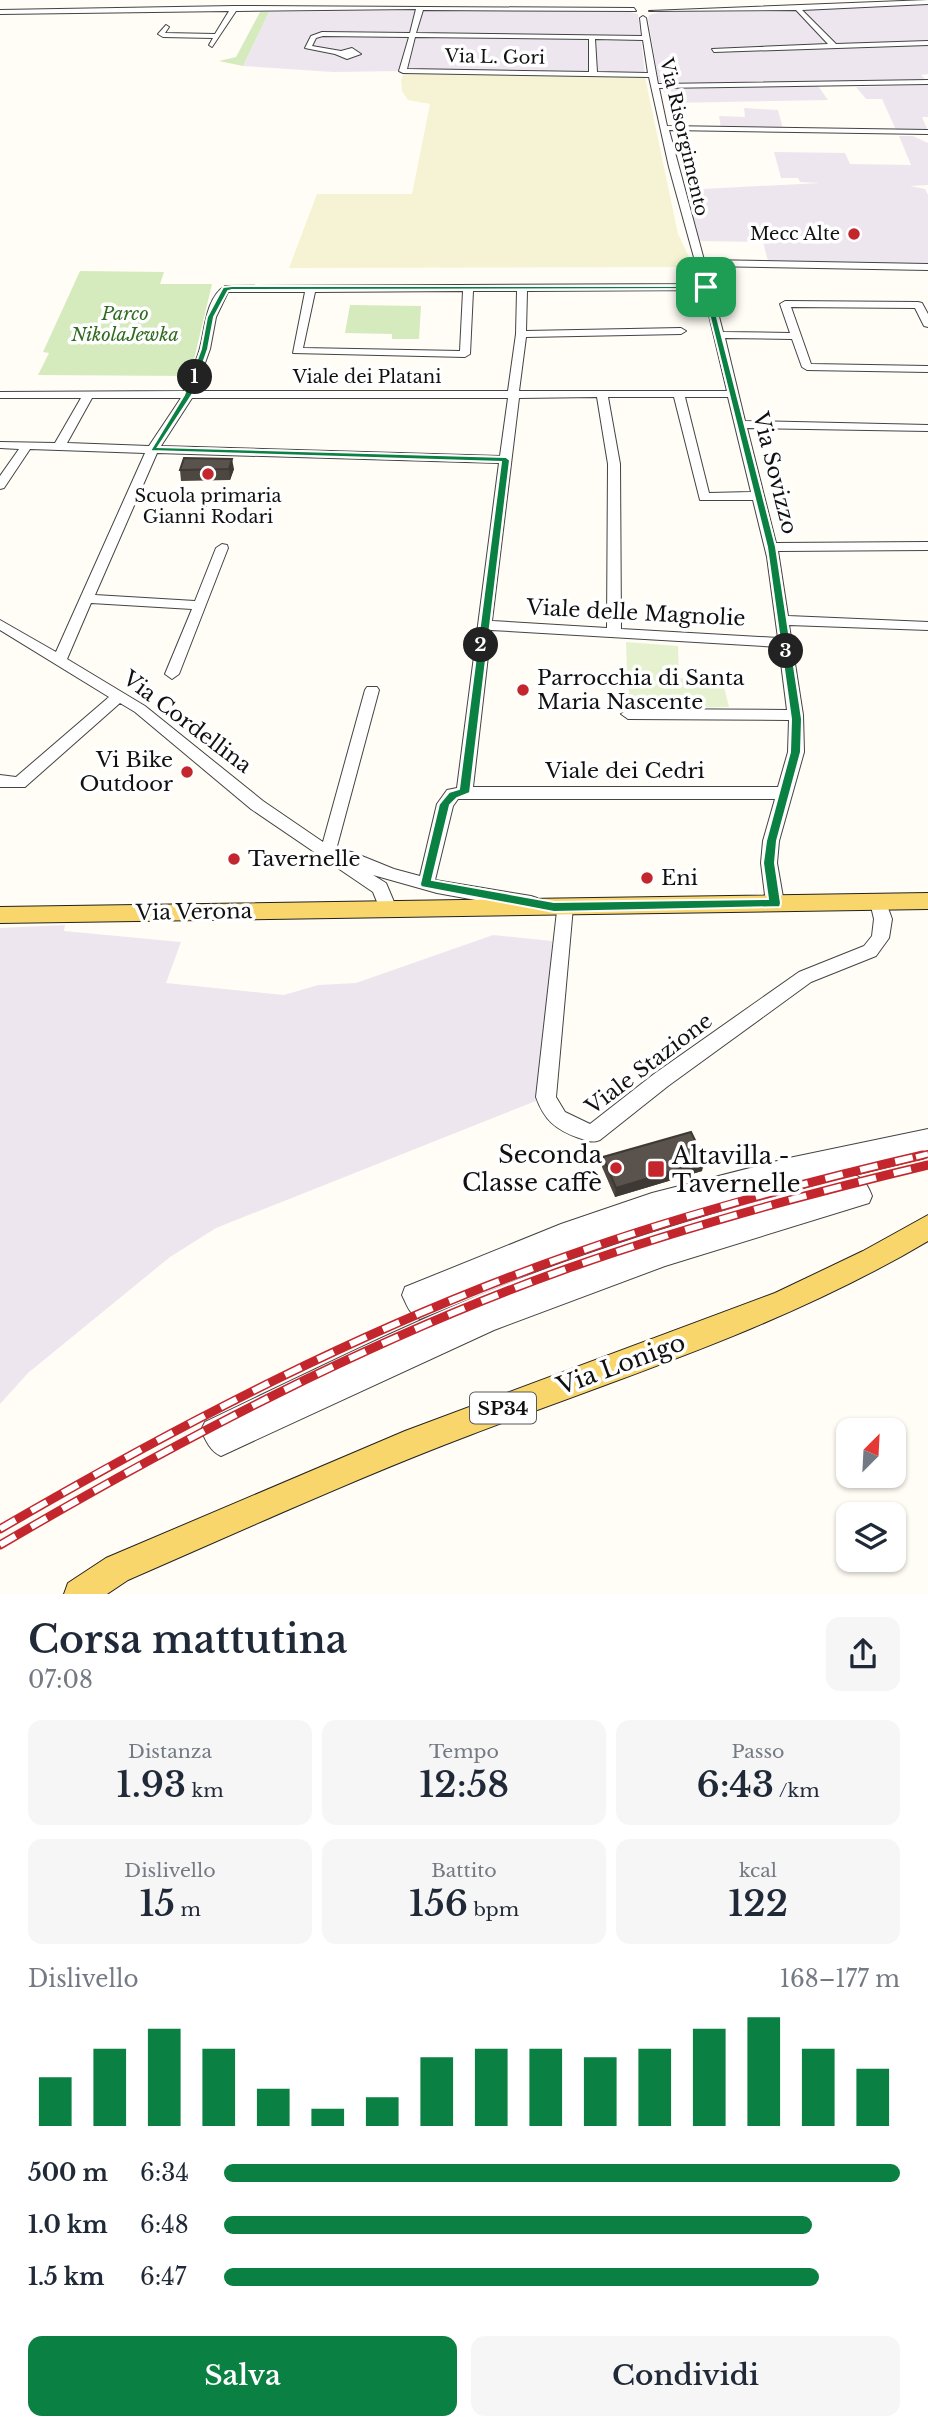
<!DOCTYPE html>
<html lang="it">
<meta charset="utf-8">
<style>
body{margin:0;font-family:"Libre Baskerville",serif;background:#f6f6f7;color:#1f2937;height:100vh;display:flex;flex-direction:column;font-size:26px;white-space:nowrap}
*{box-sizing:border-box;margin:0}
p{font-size:23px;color:#747a83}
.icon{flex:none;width:38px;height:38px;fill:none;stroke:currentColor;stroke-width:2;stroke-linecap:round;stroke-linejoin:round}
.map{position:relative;height:1594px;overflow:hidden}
.details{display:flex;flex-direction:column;background:#fff;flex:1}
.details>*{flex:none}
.needle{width:46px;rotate:24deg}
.controls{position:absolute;left:836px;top:1418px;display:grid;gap:14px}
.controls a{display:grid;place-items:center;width:70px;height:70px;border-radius:14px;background:#fff;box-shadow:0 2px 5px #0004;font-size:35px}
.pin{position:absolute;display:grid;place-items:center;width:60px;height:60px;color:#fff;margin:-30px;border-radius:14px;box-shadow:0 4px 10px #0006}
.km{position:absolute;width:35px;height:35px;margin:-18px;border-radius:50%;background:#222;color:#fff;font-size:19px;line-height:35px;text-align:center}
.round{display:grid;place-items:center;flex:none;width:74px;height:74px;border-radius:14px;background:#f6f6f7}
.overview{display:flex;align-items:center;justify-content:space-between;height:119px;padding:0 28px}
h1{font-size:38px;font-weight:600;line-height:52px}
.figures{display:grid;grid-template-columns:repeat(3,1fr);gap:10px;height:119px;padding:7px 28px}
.figures div{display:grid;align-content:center;border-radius:14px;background:#f6f6f7;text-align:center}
.figures b{font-size:35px;font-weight:600}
.figures small{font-size:19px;font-weight:400}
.figures p{font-size:19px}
.chart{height:196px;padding:14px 28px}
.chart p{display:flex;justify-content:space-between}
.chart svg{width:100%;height:126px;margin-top:7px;stroke:#0b8043;stroke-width:6}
.action{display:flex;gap:14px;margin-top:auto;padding:14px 28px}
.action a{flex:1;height:80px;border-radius:14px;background:#0b8043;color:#fff;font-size:28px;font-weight:600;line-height:80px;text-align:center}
.action a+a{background:#f6f6f7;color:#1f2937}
ul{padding:0 28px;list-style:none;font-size:23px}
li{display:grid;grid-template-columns:112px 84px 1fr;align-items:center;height:52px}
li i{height:18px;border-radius:9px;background:#0b8043}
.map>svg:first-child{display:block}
</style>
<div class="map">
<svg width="928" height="1594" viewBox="0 0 928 1594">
<rect width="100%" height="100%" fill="#fffdf5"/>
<path fill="#eee6ef" d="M928 4V74L921 75 927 81 663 84 659 82 648 20 649 15 660 12H773Z
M423 9 630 12 638 14 645 74 408 70Z
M419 10 403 71 333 72 243 66 269 12Z
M928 85V117H922L928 131 896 130 882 99H866L856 87Z
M818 86 828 100 668 103 663 89Z
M744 108 778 110 783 129 721 128 719 116 745 117Z
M899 136H913L928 143V185L910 186 925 189 928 195V264L768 261 763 242 697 241 683 190 820 183 800 182 798 178H781L774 152 845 153 850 164 911 165Z
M65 925 64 931 181 942 166 983 284 995 318 985 356 983 493 935 552 941 546 1097 216 1228 170 1257 28 1373 0 1404V928Z"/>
<path fill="#f6f3d4" d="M404 73 645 77 678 234 694 267 289 268 317 194H412L430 104 408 100 402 91 401 80Z"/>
<path fill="#d5ebbd" d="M260 12H269L243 66 219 61 236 57Z
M80 271 164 272 160 284H212L190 376 38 375 49 353 43 352Z
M350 305 421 306 419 339H392V334L345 333Z"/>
<path fill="#e6f2cf" d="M626 642 678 646 679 678 722 679 729 707 631 709 627 677H636L627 675Z"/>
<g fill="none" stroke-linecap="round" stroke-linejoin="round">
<g stroke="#444" stroke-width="2">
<path id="minor" d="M928 0V4L802 10 836 44 928 41V45L714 52 712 49 828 44 796 10 649 11Z
M234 6 634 8 636 11 423 10 416 33 642 36 640 18 643 16 646 18 658 84 928 80V84L659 88 667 126 928 130V134L669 130 704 260 928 264V270L706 266 723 332 790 333 780 304 785 301 918 302 922 303 928 314V327L924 326 915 308 791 307 811 364 928 366V372L807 370 802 367 792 339 725 338 745 421 928 425V431L747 428 776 543 928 542V550L778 551 788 616 928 622V630L789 625 803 715 804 752 779 841 777 863 784 903 781 908H769L766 903 761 863 763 841 775 799H458L453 806 435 880 531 896 537 898 540 903 537 908 531 910 437 893 373 875 386 883 397 909 394 914H382L373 892 251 809 135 712 120 703 25 787H0V775L16 777 109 697 0 630V620L56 652 145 453 30 449 4 488 0 489V476L19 449 0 448V442L55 443 81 398H0V392L184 391C189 377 196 363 200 348 205 329 206 297 225 286L701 284 693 263 695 261 669 167 649 77 403 73 399 71 409 37 323 36 316 38 312 46 341 51 352 48 361 54 347 59 335 54 305 48 311 36 322 32 410 33 416 9 236 11 212 47 209 45 213 38 163 37 158 34 166 25 169 27 165 33 215 34 229 11 0 14V10ZM415 37 589 39V72L407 69ZM595 39 643 40 648 73 597 72ZM703 290 727 391H519L526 337 681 334 686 331 681 328 526 331 527 291ZM463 291 460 351 303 348 315 292ZM473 291H517L516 334 508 391H195L210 349 216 317 228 292H305L293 353 465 357 470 354ZM597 397 608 464 607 628 492 621 519 398ZM608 397H674L700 500H753L767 557 778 638 621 629 620 464ZM685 397H728L751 492 709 493ZM92 398H181L149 446 67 443ZM192 398H508L500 456 161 446ZM157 453 499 463 457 788 447 790 437 804 420 876 394 869 352 852 336 850 379 690 377 687H367L365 690 323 842 263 801 145 706 67 659 91 603 192 609 165 674 172 679 179 674 228 548 227 545 222 544 216 548 195 601 95 595ZM491 630 779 647 787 710 628 709 621 714 628 719 789 720 788 752 778 787H473Z
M878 895 884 897 892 919 889 938 876 956 811 982 668 1086 600 1140C592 1143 587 1141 579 1138 556 1130 544 1120 536 1097L558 902H570L573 907 556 1097 565 1112 590 1124 654 1074 799 972 864 946 872 936 874 919 870 902 872 897Z
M928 1129V1157L854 1175C864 1178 868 1186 872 1196L869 1203 665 1266 494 1330 221 1456C210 1451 206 1441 201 1430L205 1422C310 1372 415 1319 524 1277 632 1236 742 1204 854 1175L662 1227 547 1267 420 1319C409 1314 407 1305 402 1295L405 1287 561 1224 652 1193 789 1158Z"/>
</g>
<g stroke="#222" stroke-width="2">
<path id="major" d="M928 893V909L0 923V907Z
M928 1215V1241C785 1326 625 1376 470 1435 354 1479 241 1531 128 1580L107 1594H64L68 1583 106 1558 405 1431 775 1293 863 1251Z"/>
</g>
<use href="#minor" fill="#fff" fill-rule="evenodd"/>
<use href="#major" fill="#f9d66b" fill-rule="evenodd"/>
<g stroke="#c4262e" stroke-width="8">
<path id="rail-far1" d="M916 1157 928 1154"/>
</g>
<g stroke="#c4262e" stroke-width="9">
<path id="rail" d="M0 1529C182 1423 368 1326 567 1256 684 1214 802 1183 923 1155
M0 1545C181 1439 368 1340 566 1269 685 1227 806 1194 928 1165"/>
</g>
<use href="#rail-far1" stroke="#fff" stroke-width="5" stroke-dasharray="15" stroke-linecap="butt"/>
<use href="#rail" stroke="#fff" stroke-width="6" stroke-dasharray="18" stroke-linecap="butt"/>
</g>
<path fill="#4d4742" d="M234 469 230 480 181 481 180 470Z
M603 1157 702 1171 615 1197 602 1167Z"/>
<path fill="#3f3936" d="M232 459 234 469 230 480 229 469Z
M705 1161 702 1171 615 1197 616 1188Z"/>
<path fill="#5a524d" stroke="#3f3936" stroke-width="2" d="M184 458 232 459 229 469 180 470Z
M691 1132 705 1161 616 1188 603 1157Z"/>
<path fill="#0b8043" stroke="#fff" stroke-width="2" fill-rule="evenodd" d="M232 286H709L776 547 802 719 801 752 777 841 775 863 781 903 780 907 554 912 421 887 420 884 439 804 449 792 459 789 501 462 150 451 184 395 201 349 207 317 223 287ZM703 289 767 547 791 719 790 752 766 841 763 863 768 899 554 902 432 880 450 805 457 798 470 793 510 460 506 457 158 447 192 395 208 349 214 317 228 291 232 290Z"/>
<g fill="#c4262e" stroke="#fff" stroke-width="2.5">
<circle cx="854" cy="234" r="7"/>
<circle cx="208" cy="474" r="7"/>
<circle cx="523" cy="690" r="7"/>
<circle cx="187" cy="772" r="7"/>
<circle cx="234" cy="859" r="7"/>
<circle cx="647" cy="878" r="7"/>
<circle cx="616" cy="1168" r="7"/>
<rect x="647" y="1160" width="18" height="18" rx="3.5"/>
</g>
<g text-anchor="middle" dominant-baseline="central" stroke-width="7" stroke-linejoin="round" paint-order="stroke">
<g font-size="18" fill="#111" stroke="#fff">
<text transform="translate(495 57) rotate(1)">Via L. Gori</text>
<text transform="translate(684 137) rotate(77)">Via Risorgimento</text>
<text x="367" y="377">Viale dei Platani</text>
</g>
<g font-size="18" fill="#111" stroke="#fff" text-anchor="end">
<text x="840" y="234">Mecc Alte</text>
<text x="208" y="496" text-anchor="middle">Scuola primaria<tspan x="208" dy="21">Gianni Rodari</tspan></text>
</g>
<g font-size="18" font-style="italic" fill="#2f6b1f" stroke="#fff">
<text x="125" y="314">Parco<tspan x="125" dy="21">NikolaJewka</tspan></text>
</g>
<rect fill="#fff" stroke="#585858" stroke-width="2" x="470" y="1392.5" width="66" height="31" rx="5"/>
<g font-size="19" font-weight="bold" fill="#111">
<text x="503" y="1408">SP34</text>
</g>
<g font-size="21" fill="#111" stroke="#fff">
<text transform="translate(775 473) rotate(76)">Via Sovizzo</text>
<text transform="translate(636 613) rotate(3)">Viale delle Magnolie</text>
<text transform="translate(187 722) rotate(37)">Via Cordellina</text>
<text x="625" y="771">Viale dei Cedri</text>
<text transform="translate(194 912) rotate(-1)">Via Verona</text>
<text transform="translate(649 1064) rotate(-37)">Viale Stazione</text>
</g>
<g font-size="21" fill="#111" stroke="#fff" text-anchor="start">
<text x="537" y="678">Parrocchia di Santa<tspan x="537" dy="24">Maria Nascente</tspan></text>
<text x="173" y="760" text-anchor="end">Vi Bike<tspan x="173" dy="24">Outdoor</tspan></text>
<text x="248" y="859">Tavernelle</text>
<text x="661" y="878">Eni</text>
</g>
<g font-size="24" fill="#111" stroke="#fff" text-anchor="end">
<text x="602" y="1154">Seconda<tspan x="602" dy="28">Classe caffè</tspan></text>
<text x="672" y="1155" text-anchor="start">Altavilla -<tspan x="672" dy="28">Tavernelle</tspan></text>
</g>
<g font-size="24" fill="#111" stroke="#fff">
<text transform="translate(621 1364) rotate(-20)">Via Lonigo</text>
</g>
</g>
</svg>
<div class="controls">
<a><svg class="needle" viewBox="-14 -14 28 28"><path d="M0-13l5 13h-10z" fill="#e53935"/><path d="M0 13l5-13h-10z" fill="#747a83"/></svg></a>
<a><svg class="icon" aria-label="layers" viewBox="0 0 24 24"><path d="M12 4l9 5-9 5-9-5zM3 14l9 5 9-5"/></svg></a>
</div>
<div class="pin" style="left:706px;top:287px;background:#1e9e55"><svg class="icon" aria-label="arrive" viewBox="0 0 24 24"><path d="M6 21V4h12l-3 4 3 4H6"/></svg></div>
<b class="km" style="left:195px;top:377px">1</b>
<b class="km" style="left:481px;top:645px">2</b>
<b class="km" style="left:786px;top:651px">3</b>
</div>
<section class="details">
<div class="overview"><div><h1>Corsa mattutina</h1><p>07:08</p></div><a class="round"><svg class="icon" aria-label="share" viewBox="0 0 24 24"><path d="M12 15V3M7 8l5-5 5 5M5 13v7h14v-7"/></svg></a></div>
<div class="figures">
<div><p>Distanza</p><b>1.93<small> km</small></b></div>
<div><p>Tempo</p><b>12:58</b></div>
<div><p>Passo</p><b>6:43<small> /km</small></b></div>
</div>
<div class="figures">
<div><p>Dislivello</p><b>15<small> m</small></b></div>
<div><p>Battito</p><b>156<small> bpm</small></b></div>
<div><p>kcal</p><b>122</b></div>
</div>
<div class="chart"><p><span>Dislivello</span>168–177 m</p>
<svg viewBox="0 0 160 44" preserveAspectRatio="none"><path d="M5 44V27M15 44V17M25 44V10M35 44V17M45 44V31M55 44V38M65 44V34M75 44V20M85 44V17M95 44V17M105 44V20M115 44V17M125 44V10M135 44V6M145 44V17M155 44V24"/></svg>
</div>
<ul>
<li><b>500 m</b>6:34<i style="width:100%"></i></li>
<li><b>1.0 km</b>6:48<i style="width:87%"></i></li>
<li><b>1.5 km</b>6:47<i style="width:88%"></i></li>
</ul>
<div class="action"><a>Salva</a><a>Condividi</a></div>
</section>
